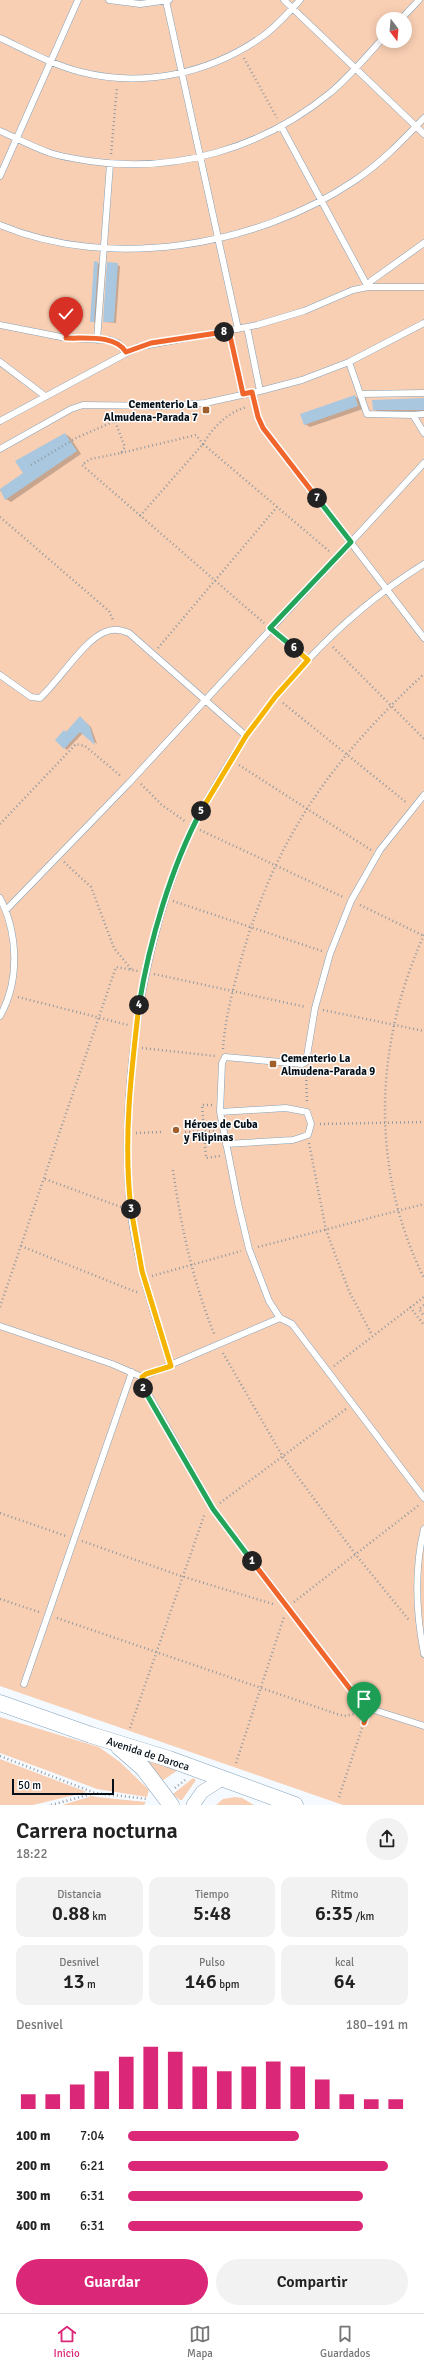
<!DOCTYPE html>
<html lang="es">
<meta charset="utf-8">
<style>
body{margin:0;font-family:Signika,sans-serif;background:#f2f2f2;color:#222;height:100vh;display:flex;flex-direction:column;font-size:15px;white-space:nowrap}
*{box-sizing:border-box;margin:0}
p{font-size:13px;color:#767676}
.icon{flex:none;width:22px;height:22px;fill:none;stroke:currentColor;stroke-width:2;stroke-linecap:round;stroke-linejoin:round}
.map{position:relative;height:1805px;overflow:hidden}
.details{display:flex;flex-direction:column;background:#fff;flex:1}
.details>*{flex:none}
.needle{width:26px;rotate:164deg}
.controls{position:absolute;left:376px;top:12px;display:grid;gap:8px}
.controls a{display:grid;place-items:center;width:36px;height:36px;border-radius:50%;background:#fff;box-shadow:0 2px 10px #0003;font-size:20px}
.scale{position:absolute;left:12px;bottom:10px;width:102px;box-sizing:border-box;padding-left:4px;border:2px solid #061018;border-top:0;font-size:11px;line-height:14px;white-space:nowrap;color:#061018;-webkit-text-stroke:3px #fff;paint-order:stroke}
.pin{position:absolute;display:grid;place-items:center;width:34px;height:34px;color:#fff;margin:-41px -17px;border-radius:50% 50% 50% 0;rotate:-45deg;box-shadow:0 0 4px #0007}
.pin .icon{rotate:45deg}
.km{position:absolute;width:20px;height:20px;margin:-10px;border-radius:50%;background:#222;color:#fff;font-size:11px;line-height:20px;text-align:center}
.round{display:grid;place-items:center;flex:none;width:42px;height:42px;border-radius:21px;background:#f2f2f2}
.overview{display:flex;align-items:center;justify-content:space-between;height:68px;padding:0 16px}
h1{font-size:22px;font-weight:600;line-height:30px}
.metrics{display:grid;grid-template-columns:repeat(3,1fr);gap:6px;height:68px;padding:4px 16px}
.metrics div{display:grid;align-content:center;border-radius:10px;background:#f2f2f2;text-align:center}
.metrics b{font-size:20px;font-weight:600}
.metrics small{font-size:11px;font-weight:400}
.metrics p{font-size:11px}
.chart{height:112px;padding:8px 16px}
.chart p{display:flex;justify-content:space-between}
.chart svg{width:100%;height:72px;margin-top:4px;stroke:#db2777;stroke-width:6}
.button{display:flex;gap:8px;margin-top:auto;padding:8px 16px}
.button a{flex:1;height:46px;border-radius:24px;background:#db2777;color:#fff;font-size:16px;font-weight:600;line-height:46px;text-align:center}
.button a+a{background:#f2f2f2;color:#222}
ul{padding:0 16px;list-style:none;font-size:13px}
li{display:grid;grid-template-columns:64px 48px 1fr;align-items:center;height:30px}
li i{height:10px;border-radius:5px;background:#db2777}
.tabs{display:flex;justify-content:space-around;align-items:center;height:56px;border-top:1px solid #e0e0e0;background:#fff;font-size:11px;color:#767676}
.tabs a{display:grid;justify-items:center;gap:2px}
.tabs .selected{color:#db2777}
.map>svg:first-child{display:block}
</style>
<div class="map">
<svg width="424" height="1805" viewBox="0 0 424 1805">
<rect width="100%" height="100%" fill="#f4faff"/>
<path fill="#f9cfb3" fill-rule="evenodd" d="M0 0H424V1805H343L0 1686ZM383 19H405V41H383Z
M0 1717 99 1747 120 1762 149 1790 147 1797 97 1789 0 1753Z
M0 1759 87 1792 33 1805H0Z
M146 1760 178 1770 162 1781Z
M193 1778 196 1780 182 1800H180L173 1794Z
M92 1796 97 1797 146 1802 144 1805H62Z
M235 1797 242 1798 254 1805H216L223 1799Z"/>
<path fill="#0003" d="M95 262 100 264 96 323 91 321Z
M108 263 120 266 116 323 104 322Z
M355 396 360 400 363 409 310 427 305 424Z
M424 399V411L379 412 374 409Z
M65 434 70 437 81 454 11 502 6 499 0 490 24 473Z
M82 719 91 727 97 744 83 733 67 750 56 740Z"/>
<path fill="#a9c7de" d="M94 261 98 262 94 322H90Z
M107 262 118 263 114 322H103Z
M355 395 358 406 304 425 300 414Z
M424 398V410H373L372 400Z
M65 433 77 451 5 500 0 489 23 473 15 461Z
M80 716 90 727 95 745 80 732 64 749 55 740 64 730 66 732Z"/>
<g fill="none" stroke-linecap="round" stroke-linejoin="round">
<g stroke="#84a1b8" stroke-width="7">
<path id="service" d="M109 0 140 4 169 0
M284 0 424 134
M166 1 238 329
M401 19 419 0
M0 38C26 50 53 65 81 72 144 88 211 73 263 36 277 26 289 12 300 0
M281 126 368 287
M0 131C16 138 33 147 50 153 62 157 76 159 89 161 175 174 263 148 330 93 349 77 366 57 383 38
M0 176 78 0
M0 225C110 271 256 247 354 181 380 164 402 141 424 118
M368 287 371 281 424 243
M0 325 66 338 110 340 118 343 125 352
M247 327 260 391
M229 331 243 394
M97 340 110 164
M0 362 45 396
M349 362 367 414 413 415 424 433
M252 393 258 417 263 428 424 638
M360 394 424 393
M413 415 424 414
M0 421 138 347 257 325 304 311 353 290 368 287H424
M0 449 71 409 83 405 168 406 205 403 260 391 302 380 349 362 424 323
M0 675 31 697 40 698C58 682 85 639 105 632 113 628 120 629 129 633L246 736
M424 795 380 850 351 901 330 954 315 1008 306 1062 302 1064 225 1057 222 1063 220 1112 238 1203 249 1249 269 1301 280 1318 292 1324 424 1498
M0 898C18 933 20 981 0 1016
M6 910 129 783 424 463
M220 1112 286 1108 307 1112 311 1124 308 1135 293 1140 226 1144
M280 1318 142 1377V1383L213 1509 357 1698 374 1710 424 1726
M0 1326 112 1364 142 1377
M171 1366C154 1315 136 1261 130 1207 125 1156 127 1103 133 1052 143 975 160 900 192 828 198 814 207 801 214 788 264 699 337 618 424 564
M424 1529C414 1570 416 1613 424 1654
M24 1684 132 1372"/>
</g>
<g stroke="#84a1b8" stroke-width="14">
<path id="minor" d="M193 1805 202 1792 222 1779"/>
</g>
<g stroke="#84a1b8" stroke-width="17">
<path id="tertiary" d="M0 1703 91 1735 169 1759 295 1805
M119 1747 143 1768 171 1805"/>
</g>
<path stroke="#929aa0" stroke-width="2.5" stroke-dasharray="1 3" stroke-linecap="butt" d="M244 58 277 118
M111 154 117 87
M121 453 196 435 203 444C213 427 228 412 247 407
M31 465 76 438 115 421 125 447 121 453 90 459 82 465 264 623
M140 516 203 444 329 551
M0 517 109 611 114 622
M277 634 301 654
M333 647 424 739
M158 648 277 507
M283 703 407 803
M239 765 371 850
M141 784 162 805 186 822
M0 824 76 744 85 746 122 777
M200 830 343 897
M64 862 91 887 114 948 131 969
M173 901 322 951
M360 905 424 936
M424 935C374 1045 370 1169 424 1278
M154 974 306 1007
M18 997 128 1025
M323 1010 424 1031
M142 1048 215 1056
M223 1049C225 1019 233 989 241 960 275 838 332 759 424 674
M306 1072 307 1103
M212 1105H202L206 1158 220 1156
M320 1124 424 1122
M185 1132 214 1131
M136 1133 161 1132
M309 1143 326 1230 349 1291 372 1335
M173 1170C181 1227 193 1282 215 1336
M45 1179 121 1207
M21 1246 136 1292H139
M258 1247 424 1204
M152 1276 241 1251
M424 1305 419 1309 424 1316
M0 1307 116 967 138 971
M410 1307 424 1325
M223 1353 283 1457 356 1555 409 1620
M334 1366 424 1297
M220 1503 346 1409
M0 1513 66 1536
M82 1541 181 1576 273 1604
M0 1599 39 1612
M294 1602 419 1505
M57 1618 340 1715 346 1716 361 1712
M130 1728 205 1513
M0 1756 95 1793 148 1799
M236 1763 284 1617
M175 1788 185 1780
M339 1797 366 1716
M51 1805 95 1793"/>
<use href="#service" stroke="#fff" stroke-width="6"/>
<use href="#minor" stroke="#fff" stroke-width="13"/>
<use href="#tertiary" stroke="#fff" stroke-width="16"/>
</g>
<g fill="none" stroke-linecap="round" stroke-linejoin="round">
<g stroke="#fff" stroke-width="8">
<path id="split-1" d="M252 1561 357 1698 369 1707 364 1723"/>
</g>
<g stroke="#fff" stroke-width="8">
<path id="split-2" d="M143 1388 213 1509 252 1561"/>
</g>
<g stroke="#fff" stroke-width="8">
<path id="split-3" d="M131 1209 142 1271 171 1366 146 1374 142 1377 143 1388"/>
</g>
<g stroke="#fff" stroke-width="8">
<path id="split-4" d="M131 1209C123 1141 131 1073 139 1005"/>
</g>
<g stroke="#fff" stroke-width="8">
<path id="split-5" d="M139 1005C149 943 171 867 201 811"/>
</g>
<g stroke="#fff" stroke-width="8">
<path id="split-6" d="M201 811 246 736 276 696 308 660 294 648"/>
</g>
<g stroke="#fff" stroke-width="8">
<path id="split-7" d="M294 648 270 628 351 542 317 498"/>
</g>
<g stroke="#fff" stroke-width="8">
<path id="split-8" d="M224 332 229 331 243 394 252 392 258 417 263 428 317 498"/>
</g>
<g stroke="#fff" stroke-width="8">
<path id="split-9" d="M66 338C84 339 115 334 126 352L151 343 224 332"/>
</g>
<use href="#split-1" stroke="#f0652b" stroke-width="5"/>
<use href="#split-2" stroke="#22a559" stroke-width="5"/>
<use href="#split-3" stroke="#f5b400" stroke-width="5"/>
<use href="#split-4" stroke="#f5b400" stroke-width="5"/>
<use href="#split-5" stroke="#22a559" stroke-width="5"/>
<use href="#split-6" stroke="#f5b400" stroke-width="5"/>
<use href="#split-7" stroke="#22a559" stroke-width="5"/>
<use href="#split-8" stroke="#f0652b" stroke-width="5"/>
<use href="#split-9" stroke="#f0652b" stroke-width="5"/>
</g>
<g fill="#a15f2c" stroke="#fff" stroke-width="1.5">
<rect x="202" y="406" width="8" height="8" rx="2"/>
<rect x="269" y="1060" width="8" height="8" rx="2"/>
<circle cx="176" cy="1130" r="4"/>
</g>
<g text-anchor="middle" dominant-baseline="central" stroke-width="3" stroke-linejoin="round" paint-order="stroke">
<g font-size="11" font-weight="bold" fill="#061018" stroke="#fff" text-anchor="start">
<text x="198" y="404" text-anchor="end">Cementerio La<tspan x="198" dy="13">Almudena-Parada 7</tspan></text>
<text x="281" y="1058">Cementerio La<tspan x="281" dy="13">Almudena-Parada 9</tspan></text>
<text x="184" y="1124">Héroes de Cuba<tspan x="184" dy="13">y Filipinas</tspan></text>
</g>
<g font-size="11" fill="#061018" stroke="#fff">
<text transform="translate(148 1754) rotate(18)">Avenida de Daroca</text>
</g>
</g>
</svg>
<div class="controls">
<a><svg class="needle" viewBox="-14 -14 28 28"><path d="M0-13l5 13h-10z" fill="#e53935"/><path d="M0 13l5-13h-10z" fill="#767676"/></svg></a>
</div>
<div class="scale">50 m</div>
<div class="pin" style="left:364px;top:1723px;background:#1e9e55"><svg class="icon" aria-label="arrive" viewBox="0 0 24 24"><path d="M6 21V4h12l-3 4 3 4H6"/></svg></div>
<div class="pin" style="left:66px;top:338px;background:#d93025"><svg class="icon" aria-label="check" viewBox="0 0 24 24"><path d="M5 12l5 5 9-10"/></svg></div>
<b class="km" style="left:252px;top:1561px">1</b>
<b class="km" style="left:143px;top:1388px">2</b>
<b class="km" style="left:131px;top:1209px">3</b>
<b class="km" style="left:139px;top:1005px">4</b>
<b class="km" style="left:201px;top:811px">5</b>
<b class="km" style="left:294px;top:648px">6</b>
<b class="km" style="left:317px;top:498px">7</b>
<b class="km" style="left:224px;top:332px">8</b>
</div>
<section class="details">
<div class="overview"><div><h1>Carrera nocturna</h1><p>18:22</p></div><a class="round"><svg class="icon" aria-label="share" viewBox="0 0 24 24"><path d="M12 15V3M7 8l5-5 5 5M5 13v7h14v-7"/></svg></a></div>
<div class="metrics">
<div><p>Distancia</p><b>0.88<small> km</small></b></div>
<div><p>Tiempo</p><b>5:48</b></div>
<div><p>Ritmo</p><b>6:35<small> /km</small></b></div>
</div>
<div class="metrics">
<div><p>Desnivel</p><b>13<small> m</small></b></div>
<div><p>Pulso</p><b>146<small> bpm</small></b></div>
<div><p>kcal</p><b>64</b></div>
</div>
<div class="chart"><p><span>Desnivel</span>180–191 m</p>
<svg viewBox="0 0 160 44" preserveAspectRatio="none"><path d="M5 44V35M15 44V35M25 44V29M35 44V21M45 44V12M55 44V6M65 44V9M75 44V18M85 44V21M95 44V18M105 44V15M115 44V18M125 44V26M135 44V35M145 44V38M155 44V38"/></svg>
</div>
<ul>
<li><b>100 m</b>7:04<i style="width:61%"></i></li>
<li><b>200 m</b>6:21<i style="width:93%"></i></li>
<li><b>300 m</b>6:31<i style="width:84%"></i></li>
<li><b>400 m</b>6:31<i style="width:84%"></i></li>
</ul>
<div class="button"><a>Guardar</a><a>Compartir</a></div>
</section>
<nav class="tabs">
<a class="selected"><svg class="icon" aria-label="home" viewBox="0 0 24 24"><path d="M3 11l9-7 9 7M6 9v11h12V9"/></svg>Inicio</a>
<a><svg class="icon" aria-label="map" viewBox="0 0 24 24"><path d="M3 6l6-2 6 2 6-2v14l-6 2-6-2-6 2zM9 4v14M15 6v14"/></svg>Mapa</a>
<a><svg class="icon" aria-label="saved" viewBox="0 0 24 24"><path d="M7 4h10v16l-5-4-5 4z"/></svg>Guardados</a>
</nav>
